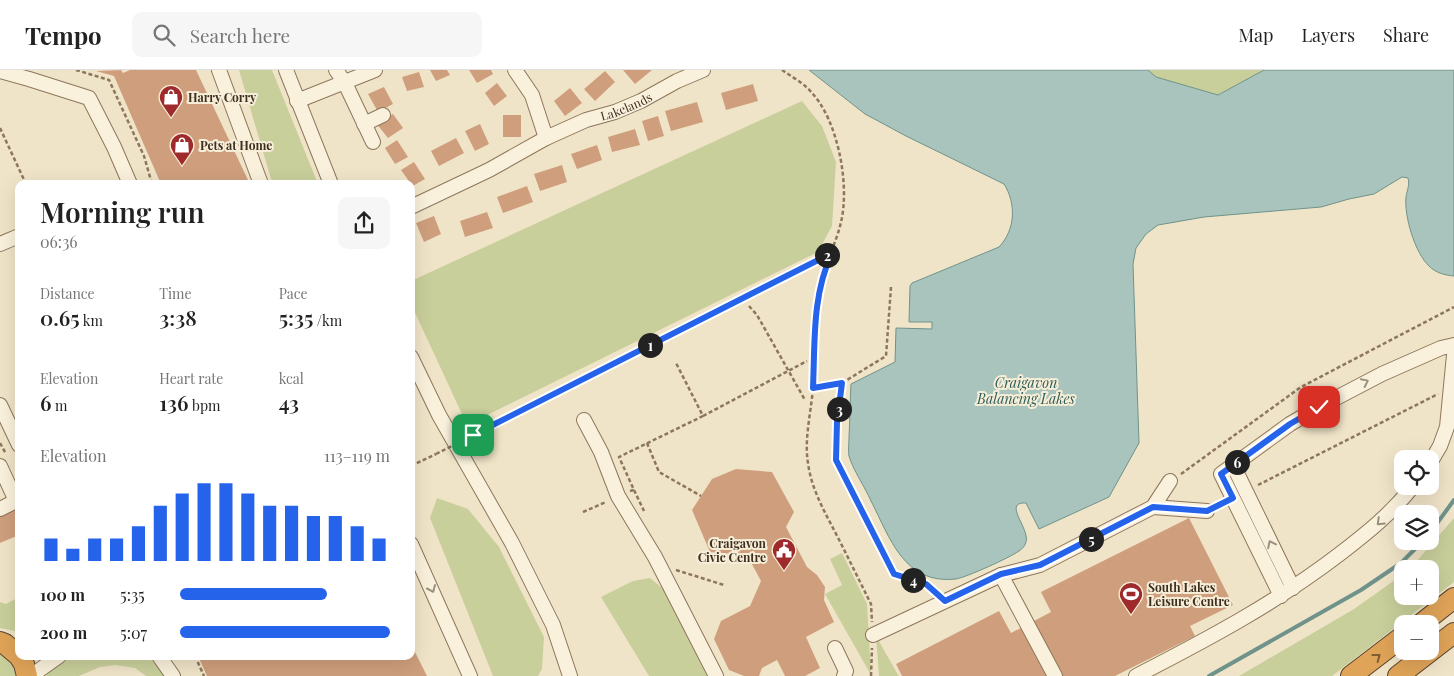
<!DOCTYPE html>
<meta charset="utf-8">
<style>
body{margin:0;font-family:"Playfair Display",serif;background:#f6f6f6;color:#222;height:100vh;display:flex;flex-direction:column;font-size:19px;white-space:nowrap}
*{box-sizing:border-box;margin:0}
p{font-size:16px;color:#767676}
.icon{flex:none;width:28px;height:28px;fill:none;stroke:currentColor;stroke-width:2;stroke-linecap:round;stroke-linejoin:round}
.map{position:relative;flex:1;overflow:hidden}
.panel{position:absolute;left:15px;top:110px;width:400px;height:480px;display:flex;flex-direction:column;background:#fff;border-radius:10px;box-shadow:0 5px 20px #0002}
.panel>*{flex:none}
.buttons{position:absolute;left:1394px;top:380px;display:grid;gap:10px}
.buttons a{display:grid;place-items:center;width:45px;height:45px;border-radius:10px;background:#fff;box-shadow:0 5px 20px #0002;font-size:25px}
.pin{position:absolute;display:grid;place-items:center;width:42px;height:42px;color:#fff;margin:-21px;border-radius:10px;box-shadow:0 2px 8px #0006}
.km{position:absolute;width:25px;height:25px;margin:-12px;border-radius:50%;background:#222;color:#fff;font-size:14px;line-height:25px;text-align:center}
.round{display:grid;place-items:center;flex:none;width:52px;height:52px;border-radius:10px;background:#f6f6f6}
.summary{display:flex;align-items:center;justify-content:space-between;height:85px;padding:0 25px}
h1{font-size:28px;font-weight:600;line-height:38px}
.metrics{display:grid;grid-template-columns:repeat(3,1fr);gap:8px;height:85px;padding:5px 25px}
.metrics div{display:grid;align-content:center}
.metrics b{font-size:21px;font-weight:600}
.metrics small{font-size:14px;font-weight:400}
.metrics p{font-size:14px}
.chart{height:140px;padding:10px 25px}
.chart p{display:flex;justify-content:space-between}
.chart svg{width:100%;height:90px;margin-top:5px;stroke:#2563eb;stroke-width:6}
ul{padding:0 25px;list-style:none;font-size:16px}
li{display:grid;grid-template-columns:80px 60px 1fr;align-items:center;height:38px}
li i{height:12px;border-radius:6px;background:#2563eb}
header{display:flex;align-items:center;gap:30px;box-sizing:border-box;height:70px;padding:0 25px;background:#fff;border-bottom:1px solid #e0e0e0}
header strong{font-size:24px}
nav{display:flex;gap:28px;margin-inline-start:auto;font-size:18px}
.search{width:350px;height:45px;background:#f6f6f6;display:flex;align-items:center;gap:12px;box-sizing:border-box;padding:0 18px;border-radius:10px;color:#767676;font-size:19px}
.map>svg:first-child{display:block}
</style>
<header>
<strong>Tempo</strong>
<div class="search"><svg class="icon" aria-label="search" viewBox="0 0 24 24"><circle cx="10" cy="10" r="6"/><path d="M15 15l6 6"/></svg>Search here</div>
<nav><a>Map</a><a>Layers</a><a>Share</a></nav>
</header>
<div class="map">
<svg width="1454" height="606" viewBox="0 0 1454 606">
<rect width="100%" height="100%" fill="#f0e4c8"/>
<path fill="#c9cf9b" d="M239 0H272L318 114H274L271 109Z
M1148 0H1264L1218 25 1156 7Z
M802 31 822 56 836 92 832 156 818 182 467 355 411 234V211Z
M437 428 468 439 499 477 544 567 542 599 538 606H493L430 448Z
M1454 448V512L1332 606H1239L1354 539 1402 505V526H1430V499H1410Z
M842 483 867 534 871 605 825 524 842 515 830 489Z
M650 508 666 521 707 606H649L601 527 633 511Z
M17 528 19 530V562L0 558V532L6 534Z
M876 566 897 603 899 606H879Z
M0 580 12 592 16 606H0Z
M67 586H146L157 595 166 606H146L135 598 115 595 100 597 79 606H46L59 591Z"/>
<path fill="#a9c4bc" stroke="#6f938a" d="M809 0H1148L1156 7 1218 25 1264 0H1454V206C1444 205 1436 203 1429 196 1415 183 1404 146 1406 127 1407 120 1410 115 1408 108L1402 107 1374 124 1349 129 1321 137 1204 147 1158 155 1146 164 1136 178 1133 194 1139 373 1109 427 1039 459 1026 433C1002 432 1030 458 1026 472 1025 476 1022 479 1019 481 1009 488 967 507 956 509 904 515 890 468 871 431 865 417 853 400 849 386 848 381 849 373 849 367 850 350 850 332 851 314L895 292 896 258 932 259V252H909L910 216 912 213 999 177C1016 159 1016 133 1004 114L906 66 865 44Z"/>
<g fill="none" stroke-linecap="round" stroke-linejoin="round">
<path stroke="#6f938a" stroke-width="4" d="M1430 463 1454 430
M1209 606 1361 520 1401 493 1423 471"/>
</g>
<path fill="#cf9f7d" d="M121 0 123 3 130 0H196L248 110 238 114H161L114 6 96 1Z
M430 0H447L450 5 436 11Z
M469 0H491L493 4 477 13Z
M623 0H652L635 14Z
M605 1 615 12 595 31 584 19Z
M419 2 424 17 407 21 402 7Z
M497 13 507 26 494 36 485 23Z
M753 14 758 31 726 40 721 23Z
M384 17 393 34 378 42 368 24Z
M570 18 582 33 565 46 554 31Z
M697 32 703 52 671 61 665 41Z
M393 44 403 58 388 68 376 53Z
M503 45H521V67H503Z
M658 46 664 66 648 71 642 51Z
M480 54 489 74 475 81 465 61Z
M635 59 640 75 612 82 608 67Z
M456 68 464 83 439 96 431 81Z
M397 70 408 87 395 94 385 78Z
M597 75 602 90 577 99 571 84Z
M414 92 425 109 411 117V114L401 100Z
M562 95 567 112 540 121 534 104Z
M527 116 533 132 503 143 497 127Z
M487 142 493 158 465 167 460 151Z
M434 146 441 164 424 172 416 153Z
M736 399 772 402 794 442 786 457 807 497 817 505 825 517 824 530 834 552 806 567 820 598 805 606H785L777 590 762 598 759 606H744L729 600 714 569 721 551 750 536 761 511 747 485 710 482 692 440 712 409Z
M19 430V465L0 473V438Z
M1189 448 1233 535 1190 556 1195 566 1115 606H902L896 594 999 541 1011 563 1051 542 1041 522Z
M411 574 427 606H207L198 586H411Z"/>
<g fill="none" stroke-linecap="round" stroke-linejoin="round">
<g stroke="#8d765c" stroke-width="16">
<g id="minor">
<path d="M219 0 261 114"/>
<path d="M286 0 331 114"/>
<path d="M336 0 345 13 373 72"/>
<path d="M515 0 532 25 546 68"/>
<path d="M0 1 29 9 89 28 114 77 130 114"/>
<path d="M297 31 375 0"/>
<path d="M364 54 383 45"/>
<path id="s1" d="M411 137 489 100 546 68 586 50 615 42 641 31 677 11 703 0"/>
<path d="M0 174 19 166"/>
<path d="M411 287 439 345 512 473 553 555 570 606"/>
<path d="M0 335 19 375"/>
<path d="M584 350 601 382 618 426 655 487 716 606"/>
<path d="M1430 393 1440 376 1447 357 1454 285"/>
<path d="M1233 395 1293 518"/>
<path d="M0 396 16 431 0 439"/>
<path d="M1153 437 1207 441"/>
<path d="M411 474 470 606"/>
<path d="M1001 505 1055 606"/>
<path d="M1281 526 1221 404 1290 354 1319 337 1382 304 1441 278 1454 275"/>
<path d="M873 565 1001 505 1040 495 1153 437 1170 411"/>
<path d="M835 578 846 601 844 606"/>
<path d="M159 586 173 606"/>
<path d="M31 606 59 586"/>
<path d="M1136 606C1208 569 1276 533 1341 483 1367 463 1392 443 1413 416"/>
</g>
</g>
<g stroke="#5b4430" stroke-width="22">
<path id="highway" d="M1421 554 1454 528
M0 572 5 574 19 586
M19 586 24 594 27 606
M1351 606 1402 567
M1398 606 1454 563"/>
</g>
<path stroke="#8d765c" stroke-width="2.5" stroke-dasharray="4 2.5" stroke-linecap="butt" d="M76 0 109 10 144 86 152 114
M782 0C792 7 804 13 812 23 838 51 850 115 841 152 836 175 823 196 819 220 813 252 815 285 813 318 811 343 804 369 808 393 811 417 823 439 834 460 847 485 859 510 871 534L872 552
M0 58 26 114
M749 236 757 245 805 330
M842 313 886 286 891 217
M813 318 842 313 837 352 836 390 894 504 926 514 935 521
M511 346 830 183
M703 346 807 291
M0 373 6 384
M647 373 659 402 701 426
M411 396 436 384
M1181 404 1301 317 1454 237
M1258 415 1438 324
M634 420 644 441
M630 421 634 420 619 387 703 346 676 293
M583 442 606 432
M676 500 724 515
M195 586 204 606
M871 606 872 578"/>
<use href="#minor" stroke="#faf1dc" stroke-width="14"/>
<use href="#highway" stroke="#e0a458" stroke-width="20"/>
<path stroke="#8d765c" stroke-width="2.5" stroke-dasharray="4 2.5" stroke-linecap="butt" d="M436 384 511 346"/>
</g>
<defs><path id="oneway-chevron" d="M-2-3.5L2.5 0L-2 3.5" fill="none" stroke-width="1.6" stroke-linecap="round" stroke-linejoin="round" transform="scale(1.25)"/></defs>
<g stroke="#9c907e">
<use href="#oneway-chevron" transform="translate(1365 312) rotate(-26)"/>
<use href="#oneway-chevron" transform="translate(1380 452) rotate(136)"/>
<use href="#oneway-chevron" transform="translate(1271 474) rotate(-116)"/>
<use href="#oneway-chevron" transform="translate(432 519) rotate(66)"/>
</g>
<use stroke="#7e5d36" href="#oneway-chevron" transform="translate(1377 587) rotate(-37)"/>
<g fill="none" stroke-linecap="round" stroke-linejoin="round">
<g stroke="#fff" stroke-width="10">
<path id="route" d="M473 365 832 183C812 225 815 272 813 318L842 313 837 352 836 390 894 504 926 514 945 531 1001 504 1040 495 1153 437 1207 441 1233 428 1221 404 1290 354 1319 337"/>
</g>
<use href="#route" stroke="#2563eb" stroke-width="6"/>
</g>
<defs>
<g id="shop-pin" transform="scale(1.25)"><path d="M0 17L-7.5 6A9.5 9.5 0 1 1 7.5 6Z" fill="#9e2a2b" stroke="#f7eed8"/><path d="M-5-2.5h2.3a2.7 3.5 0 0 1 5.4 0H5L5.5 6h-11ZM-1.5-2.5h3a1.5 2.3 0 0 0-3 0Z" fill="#fff"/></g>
<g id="civic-pin" transform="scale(1.25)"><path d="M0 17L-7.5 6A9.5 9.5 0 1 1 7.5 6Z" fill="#9e2a2b" stroke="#f7eed8"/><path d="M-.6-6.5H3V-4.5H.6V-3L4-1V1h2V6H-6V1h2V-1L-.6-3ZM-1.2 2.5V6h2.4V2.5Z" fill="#fff"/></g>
<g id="stadium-pin" transform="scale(1.25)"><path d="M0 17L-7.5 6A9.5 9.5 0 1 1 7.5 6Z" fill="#9e2a2b" stroke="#f7eed8"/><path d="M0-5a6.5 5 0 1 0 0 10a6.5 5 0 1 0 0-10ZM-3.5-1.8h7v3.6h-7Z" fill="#fff"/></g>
</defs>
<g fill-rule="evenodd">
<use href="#shop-pin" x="171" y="27"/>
<use href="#shop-pin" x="182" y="75"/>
<use href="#civic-pin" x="784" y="480"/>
<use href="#stadium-pin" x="1131" y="524"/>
</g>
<g text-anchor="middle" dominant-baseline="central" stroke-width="4" stroke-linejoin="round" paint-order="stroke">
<g font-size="12" font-weight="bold" fill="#3d2e20" stroke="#f7eed8" text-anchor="start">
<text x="188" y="27">Harry Corry</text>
<text x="200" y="75">Pets at Home</text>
<text x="766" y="473" text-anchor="end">Craigavon<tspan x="766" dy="14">Civic Centre</tspan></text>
<text x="1148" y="517">South Lakes<tspan x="1148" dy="14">Leisure Centre</tspan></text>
</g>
<g font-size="12" fill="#3d2e20" stroke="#f7eed8">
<text stroke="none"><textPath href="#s1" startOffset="238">Lakelands</textPath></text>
</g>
<g font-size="14" font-style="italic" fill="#2f5d5a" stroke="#f7eed8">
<text x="1026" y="312">Craigavon<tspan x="1026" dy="16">Balancing Lakes</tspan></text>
</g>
</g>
</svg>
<div class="buttons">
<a><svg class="icon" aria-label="locate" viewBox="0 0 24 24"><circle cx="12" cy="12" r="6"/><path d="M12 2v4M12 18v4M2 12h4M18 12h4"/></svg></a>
<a><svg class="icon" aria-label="layers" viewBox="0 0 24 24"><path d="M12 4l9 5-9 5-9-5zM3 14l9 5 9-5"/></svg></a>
<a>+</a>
<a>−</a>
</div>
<div class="pin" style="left:473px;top:365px;background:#1e9e55"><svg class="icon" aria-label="arrive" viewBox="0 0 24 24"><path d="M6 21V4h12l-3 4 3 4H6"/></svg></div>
<div class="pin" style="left:1319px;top:337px;background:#d93025"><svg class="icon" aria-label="check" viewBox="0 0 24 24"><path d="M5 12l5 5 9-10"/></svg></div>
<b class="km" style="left:650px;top:275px">1</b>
<b class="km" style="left:827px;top:185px">2</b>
<b class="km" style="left:839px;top:339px">3</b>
<b class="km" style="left:913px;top:510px">4</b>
<b class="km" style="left:1091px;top:469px">5</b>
<b class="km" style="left:1237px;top:392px">6</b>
<section class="panel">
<div class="summary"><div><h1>Morning run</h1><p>06:36</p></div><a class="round"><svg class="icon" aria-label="share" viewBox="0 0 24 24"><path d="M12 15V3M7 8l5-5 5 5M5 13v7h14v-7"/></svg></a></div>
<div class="metrics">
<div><p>Distance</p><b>0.65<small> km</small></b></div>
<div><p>Time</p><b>3:38</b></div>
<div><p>Pace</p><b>5:35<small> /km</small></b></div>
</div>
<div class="metrics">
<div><p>Elevation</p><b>6<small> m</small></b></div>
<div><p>Heart rate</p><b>136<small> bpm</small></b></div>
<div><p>kcal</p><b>43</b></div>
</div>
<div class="chart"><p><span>Elevation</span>113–119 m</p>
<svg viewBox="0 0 160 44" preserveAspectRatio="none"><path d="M5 44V33M15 44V38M25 44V33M35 44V33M45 44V27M55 44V17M65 44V11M75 44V6M85 44V6M95 44V11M105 44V17M115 44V17M125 44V22M135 44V22M145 44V27M155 44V33"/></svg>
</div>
<ul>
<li><b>100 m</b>5:35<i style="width:70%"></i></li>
<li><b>200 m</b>5:07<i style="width:100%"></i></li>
</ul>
</section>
</div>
